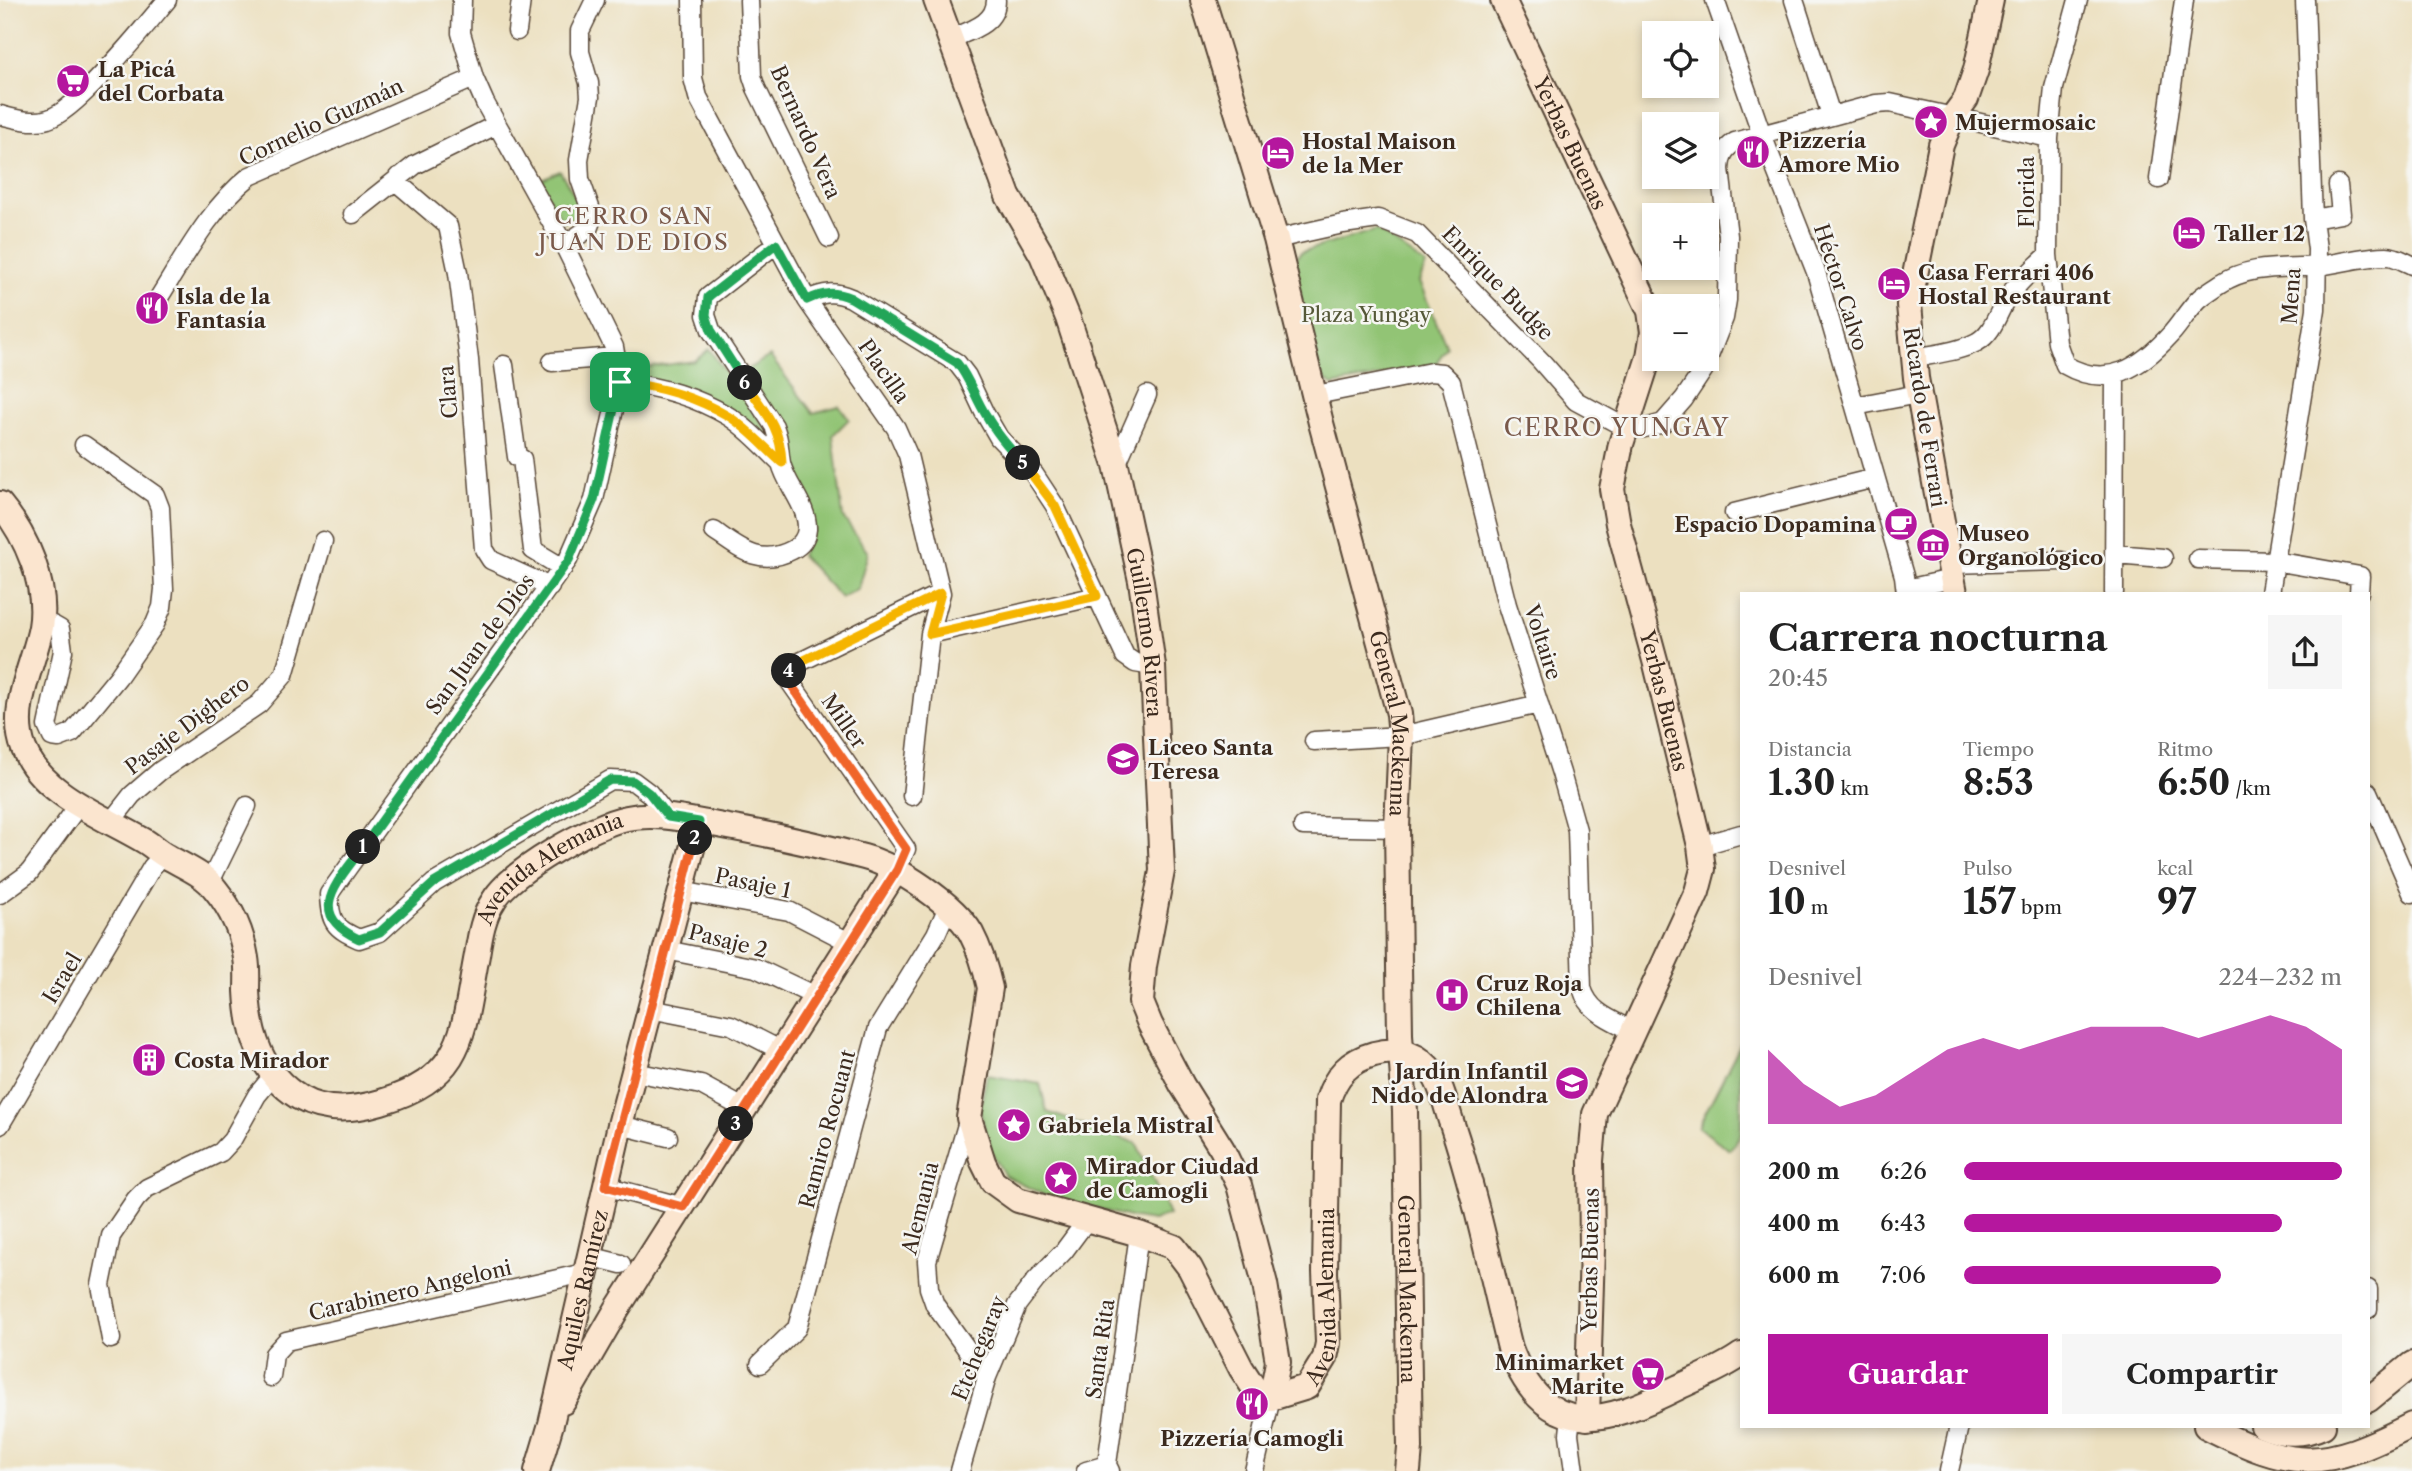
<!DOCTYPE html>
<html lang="es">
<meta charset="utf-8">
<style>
body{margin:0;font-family:"Libre Caslon Text",serif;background:#f6f6f6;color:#222;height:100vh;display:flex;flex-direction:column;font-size:26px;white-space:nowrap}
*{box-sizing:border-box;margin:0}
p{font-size:23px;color:#767676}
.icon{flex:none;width:38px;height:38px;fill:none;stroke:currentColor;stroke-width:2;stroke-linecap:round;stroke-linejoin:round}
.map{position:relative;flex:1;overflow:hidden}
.details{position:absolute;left:1740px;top:592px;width:630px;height:836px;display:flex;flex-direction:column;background:#fff;border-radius:0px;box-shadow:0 4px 10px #0003}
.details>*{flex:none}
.tools{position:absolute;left:1642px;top:21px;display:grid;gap:14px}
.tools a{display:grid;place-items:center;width:77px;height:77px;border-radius:0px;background:#fff;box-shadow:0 4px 10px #0003;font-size:35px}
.pin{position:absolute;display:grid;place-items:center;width:60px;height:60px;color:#fff;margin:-30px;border-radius:14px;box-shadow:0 4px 10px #0006}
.km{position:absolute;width:35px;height:35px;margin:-18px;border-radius:50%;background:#222;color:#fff;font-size:19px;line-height:35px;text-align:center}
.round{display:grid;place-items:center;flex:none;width:74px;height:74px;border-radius:0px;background:#f6f6f6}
.overview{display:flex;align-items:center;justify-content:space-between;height:119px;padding:0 28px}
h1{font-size:38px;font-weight:800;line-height:52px}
.metrics{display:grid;grid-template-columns:repeat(3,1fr);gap:10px;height:119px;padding:7px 28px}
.metrics div{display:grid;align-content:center}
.metrics b{font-size:35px;font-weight:800}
.metrics small{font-size:19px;font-weight:400}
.metrics p{font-size:19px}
.chart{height:196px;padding:14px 28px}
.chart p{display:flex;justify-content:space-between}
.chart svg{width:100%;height:126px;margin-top:7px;fill:#b5179e;opacity:.7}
.button{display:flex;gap:14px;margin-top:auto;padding:14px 28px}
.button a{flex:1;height:80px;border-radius:0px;background:#b5179e;color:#fff;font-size:28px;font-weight:800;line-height:80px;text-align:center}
.button a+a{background:#f6f6f6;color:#222}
ul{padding:0 28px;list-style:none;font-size:23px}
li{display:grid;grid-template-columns:112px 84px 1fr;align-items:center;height:52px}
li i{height:18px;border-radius:9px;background:#b5179e}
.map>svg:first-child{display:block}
</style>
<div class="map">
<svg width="2412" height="1471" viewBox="0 0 2412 1471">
<rect width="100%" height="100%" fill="#f6f6f2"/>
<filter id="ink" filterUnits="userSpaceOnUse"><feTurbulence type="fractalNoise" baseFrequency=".0143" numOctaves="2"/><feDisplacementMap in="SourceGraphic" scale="14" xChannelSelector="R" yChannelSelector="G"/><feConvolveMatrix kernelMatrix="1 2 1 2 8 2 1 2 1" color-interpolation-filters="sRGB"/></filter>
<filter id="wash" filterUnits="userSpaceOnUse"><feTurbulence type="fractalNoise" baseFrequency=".00686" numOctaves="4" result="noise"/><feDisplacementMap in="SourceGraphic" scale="28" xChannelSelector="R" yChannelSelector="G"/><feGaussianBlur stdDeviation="1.57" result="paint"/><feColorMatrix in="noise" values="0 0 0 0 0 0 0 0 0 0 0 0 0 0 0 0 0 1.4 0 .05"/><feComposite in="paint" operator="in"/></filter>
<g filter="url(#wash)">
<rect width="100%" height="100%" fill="#ece0c0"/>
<path fill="#92c475" stroke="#66774a" stroke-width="2" d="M560 171 584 211 563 223 539 180Z
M1377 230 1426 265 1419 282 1447 347 1434 366 1333 385 1322 378 1287 268 1301 252Z
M709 349 771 436 772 451 732 413 637 378 634 369 695 361Z
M770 356 813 413 839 406 849 419 833 435 843 517 868 553 858 588 841 598 801 555 813 529 746 370Z
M1741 1043V1134L1730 1150 1698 1127Z
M987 1075 1040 1084 1047 1112 1136 1143 1169 1215 1153 1221 1134 1218 1048 1197 1005 1176 989 1148 980 1110Z"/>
</g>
<g filter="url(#ink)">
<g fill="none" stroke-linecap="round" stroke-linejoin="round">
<g stroke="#564536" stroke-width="21">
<path id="street" d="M462 0 461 33 474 78 485 103 564 245 614 347 620 382 594 500 568 560 329 894C330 922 334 928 359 939L380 932 434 883 610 780 633 781 649 793 668 817
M692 0 693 78 698 97 807 300 896 428 908 455 941 593 930 634 912 796
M749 0 752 76 756 88 829 238
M1715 0 1762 135 1816 272 1904 576 1906 593
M1794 0 1831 115
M2078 0 2054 88 2049 138 2048 255 2057 343 2065 365C2108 390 2141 367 2171 334 2181 323 2188 310 2198 300 2204 294 2213 289 2220 284 2250 264 2284 269 2318 266 2341 263 2364 256 2387 256 2395 256 2405 262 2412 265
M517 31 521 0
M948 40C968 31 996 25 996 0
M0 115C16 119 33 124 48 119 77 111 145 26 167 0
M398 177 400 185 448 226 458 273 469 360 484 549 491 560 550 587
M2159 179 2184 0
M353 214 415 165 496 125
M2313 219 2341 214 2338 185
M1276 239 1343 224 1378 219 1417 234 1541 361 1576 401 1626 428H1645L1663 423 1684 399 1704 369 1724 318 1727 300 1728 236 1720 169C1721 156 1723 150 1735 142L1876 104 1890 103 2049 138
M564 245 588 229 593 216 580 179 579 160 590 97 589 83 580 52V31L595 0
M158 299C185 256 210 208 250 176L474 78
M807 300C824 292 834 291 851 298L957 363 967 376 984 412 999 438 1034 474 1055 506 1125 656 1135 663 1153 666
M1913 358C1934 354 1958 352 1977 342 1995 332 1998 309 2010 294 2021 279 2036 267 2048 255
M552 362 615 357
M504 365 517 457 522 459 533 550 563 568
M620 382C657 386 696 397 728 416 748 428 765 448 781 463
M1316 395 1431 372 1442 373 1451 382 1507 605 1561 773 1577 830 1582 988C1589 1013 1612 1020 1633 1031
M1855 406 1918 394
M1116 465 1147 395
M1734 513 1875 478
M714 531C740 549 760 567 792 550 800 546 806 539 807 529 808 506 786 485 781 463 778 448 781 444 774 426L711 330 706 315 708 297 776 244
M2116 554 2163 558
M2198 559 2275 561 2360 576 2359 593
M1950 564 2062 561
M1906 589 1952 579
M2114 593 2115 374
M2270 593 2316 309 2317 249 2313 219 2305 0
M42 623 53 625 60 629 63 651 47 726 52 737 59 738 72 733 118 677 155 624 162 607 164 589 160 508 155 495 84 445
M930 634 1097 596
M1314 741 1401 736 1539 704
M2368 792 2412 893
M110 823 132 795 160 771 259 704 284 675 323 541
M1303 826 1397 828
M1700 846 1741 834
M897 869 906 849 788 679 789 671 798 663 941 593
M210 882 247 806
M681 891 789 911 851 943
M0 894 29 873 78 806
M666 950 756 968 817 997
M650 1009 731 1025 782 1051
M634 1072 701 1085 745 1109
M969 1118 927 1261 929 1288 935 1305 987 1377
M0 1125 152 867 163 855
M620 1125 668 1137
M605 1186 683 1207
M589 1256 621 1264
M2368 1289V1309
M111 1339 101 1285 111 1236 136 1199 147 1188 221 1152 232 1140 257 1095 273 1076
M760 1364 797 1328 878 1028 936 934 948 907
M271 1377 274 1354 286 1341 584 1273
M1571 1417 1569 1434 1574 1471
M960 1471 987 1377 1017 1305 1036 1280 1064 1251 1087 1220
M1086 1471 1107 1465 1110 1471
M1106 1471 1139 1234
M1254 1471 1271 1398
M1949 1471 1959 1426"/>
</g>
<g stroke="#564536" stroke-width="28">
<g id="secondary">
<path id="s1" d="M936 0 1008 196 1042 255 1068 318 1116 465 1141 581 1153 666 1154 692 1162 871 1144 966 1141 1002 1150 1024 1182 1085 1222 1149 1239 1185 1265 1284 1278 1362 1271 1398"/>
<path id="s2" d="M1203 0 1276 239 1321 423 1399 714 1401 736 1397 828 1400 1034 1405 1111 1410 1448 1408 1471"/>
<path id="s3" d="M1503 0 1650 311 1653 332 1649 357 1621 444 1612 489 1618 524 1656 664 1700 846 1703 869 1697 892 1595 1114 1591 1161 1592 1249 1587 1418"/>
<path id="s4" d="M0 504C26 535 48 585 41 627 34 665 8 709 24 749 42 794 102 816 141 839 151 844 158 852 168 857 185 867 204 874 216 890 232 910 242 932 246 958 248 969 247 980 247 991 249 1034 261 1074 300 1098 324 1112 354 1110 381 1102 467 1076 462 1032 477 955 480 936 483 916 494 900 511 871 594 824 627 818 657 812 688 820 718 825 767 834 815 844 864 857 897 866 954 904 971 933 980 950 986 970 990 988L969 1118 983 1162 993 1182 1018 1200 1139 1234 1174 1247 1190 1268 1241 1368 1256 1391 1271 1398 1307 1387 1325 1358 1328 1343 1325 1272 1328 1100C1336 1075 1349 1061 1374 1054 1394 1049 1414 1051 1428 1067 1441 1081 1445 1103 1451 1121 1476 1195 1491 1272 1510 1348 1545 1442 1604 1425 1679 1387 1700 1377 1723 1368 1741 1355"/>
<path d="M1955 593 1916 378 1909 305 1941 145 1952 118 1966 99 1976 70 1991 0"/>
<path d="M2368 1400 2412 1364"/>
<path d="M563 1402 617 1309 897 869"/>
<path d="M2206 1426C2294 1471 2323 1471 2412 1425"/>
<path d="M2263 1426C2282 1435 2304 1435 2323 1426"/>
<path id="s5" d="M537 1471 551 1424 620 1125 699 822"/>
</g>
</g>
<use href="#street" stroke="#fff" stroke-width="18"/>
<use href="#secondary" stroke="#fbe5cf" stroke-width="24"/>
</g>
</g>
<g fill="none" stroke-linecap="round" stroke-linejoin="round" filter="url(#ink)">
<g stroke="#fff" stroke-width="14">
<path id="split-1" d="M363 847 569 560 594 500 620 382"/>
</g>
<g stroke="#fff" stroke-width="14">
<path id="split-2" d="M363 847C339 881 303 913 359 939L380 932 434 883 610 780 633 781 649 793 668 817 699 822 695 838"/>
</g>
<g stroke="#fff" stroke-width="14">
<path id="split-3" d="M695 838 605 1186 683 1207 736 1124"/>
</g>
<g stroke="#fff" stroke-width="14">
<path id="split-4" d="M736 1124 897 870 906 849 794 689 788 680 789 671"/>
</g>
<g stroke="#fff" stroke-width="14">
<path id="split-5" d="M789 671 798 663 941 593 930 634 1097 596 1055 506 1023 463"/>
</g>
<g stroke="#fff" stroke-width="14">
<path id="split-6" d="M745 383 711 330 706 315 708 297 776 244 807 300C824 292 834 291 851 298L957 363C970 379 975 398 986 415 996 433 1009 448 1023 463"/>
</g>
<g stroke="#fff" stroke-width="14">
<path id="split-7" d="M620 382C657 386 696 397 728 416 748 428 765 448 782 463 781 427 765 412 745 383"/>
</g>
<use href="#split-1" stroke="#22a559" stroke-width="9"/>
<use href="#split-2" stroke="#22a559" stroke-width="9"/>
<use href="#split-3" stroke="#f0652b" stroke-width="9"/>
<use href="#split-4" stroke="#f0652b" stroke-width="9"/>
<use href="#split-5" stroke="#f5b400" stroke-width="9"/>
<use href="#split-6" stroke="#22a559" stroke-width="9"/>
<use href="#split-7" stroke="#f5b400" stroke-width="9"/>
</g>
<defs>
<g id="supermarket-disc" transform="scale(1.75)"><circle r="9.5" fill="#b5179e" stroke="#f6f6f2"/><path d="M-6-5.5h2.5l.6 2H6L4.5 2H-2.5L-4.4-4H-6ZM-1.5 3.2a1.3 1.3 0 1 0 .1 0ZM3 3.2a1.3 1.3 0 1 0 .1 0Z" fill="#fff"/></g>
<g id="sight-disc" transform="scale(1.75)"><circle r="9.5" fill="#b5179e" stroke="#f6f6f2"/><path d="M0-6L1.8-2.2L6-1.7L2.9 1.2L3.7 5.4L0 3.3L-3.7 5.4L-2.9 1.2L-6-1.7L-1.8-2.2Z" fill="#fff"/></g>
<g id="restaurant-disc" transform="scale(1.75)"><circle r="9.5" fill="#b5179e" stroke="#f6f6f2"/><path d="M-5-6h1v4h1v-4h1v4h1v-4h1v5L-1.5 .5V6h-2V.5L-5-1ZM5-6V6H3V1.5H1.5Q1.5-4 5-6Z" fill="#fff"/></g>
<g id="hotel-disc" transform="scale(1.75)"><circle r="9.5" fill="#b5179e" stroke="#f6f6f2"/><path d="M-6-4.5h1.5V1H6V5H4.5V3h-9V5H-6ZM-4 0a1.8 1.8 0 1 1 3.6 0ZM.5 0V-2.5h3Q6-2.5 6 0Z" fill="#fff"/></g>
<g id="cafe-disc" transform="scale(1.75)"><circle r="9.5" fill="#b5179e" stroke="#f6f6f2"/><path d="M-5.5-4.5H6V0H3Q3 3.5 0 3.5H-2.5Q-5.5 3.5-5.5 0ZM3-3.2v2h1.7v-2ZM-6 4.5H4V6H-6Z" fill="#fff"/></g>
<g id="museum-disc" transform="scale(1.75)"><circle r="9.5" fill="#b5179e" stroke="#f6f6f2"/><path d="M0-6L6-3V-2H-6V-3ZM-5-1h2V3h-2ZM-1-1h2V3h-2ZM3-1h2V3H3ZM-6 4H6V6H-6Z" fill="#fff"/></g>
<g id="school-disc" transform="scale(1.75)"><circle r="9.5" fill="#b5179e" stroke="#f6f6f2"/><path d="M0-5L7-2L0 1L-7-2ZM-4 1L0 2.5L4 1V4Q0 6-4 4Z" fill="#fff"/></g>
<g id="hospital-disc" transform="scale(1.75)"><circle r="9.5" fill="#b5179e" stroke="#f6f6f2"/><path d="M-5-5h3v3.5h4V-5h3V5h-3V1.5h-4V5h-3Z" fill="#fff"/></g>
<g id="building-disc" transform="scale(1.75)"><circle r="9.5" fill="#b5179e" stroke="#f6f6f2"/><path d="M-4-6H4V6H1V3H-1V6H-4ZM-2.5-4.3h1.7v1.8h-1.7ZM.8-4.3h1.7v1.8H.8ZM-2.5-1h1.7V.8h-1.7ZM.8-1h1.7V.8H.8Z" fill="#fff"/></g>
</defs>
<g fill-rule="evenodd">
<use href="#supermarket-disc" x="73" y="81"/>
<use href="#sight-disc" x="1931" y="122"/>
<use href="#restaurant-disc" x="1753" y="152"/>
<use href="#hotel-disc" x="1278" y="153"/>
<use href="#hotel-disc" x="2189" y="233"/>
<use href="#hotel-disc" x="1894" y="284"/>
<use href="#restaurant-disc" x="152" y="308"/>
<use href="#cafe-disc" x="1901" y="524"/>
<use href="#museum-disc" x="1933" y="545"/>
<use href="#school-disc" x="1123" y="759"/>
<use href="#hospital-disc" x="1452" y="995"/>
<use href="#building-disc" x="149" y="1060"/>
<use href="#school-disc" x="1572" y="1083"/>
<use href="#sight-disc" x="1014" y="1125"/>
<use href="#sight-disc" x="1061" y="1178"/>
<use href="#supermarket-disc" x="1648" y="1374"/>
<use href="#restaurant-disc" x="1252" y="1404"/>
</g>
<g text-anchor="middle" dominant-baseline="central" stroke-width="5" stroke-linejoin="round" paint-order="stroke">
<g font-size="21" font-weight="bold" fill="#3b2a1e" stroke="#f6f6f2" text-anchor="start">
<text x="98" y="69">La Picá<tspan x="98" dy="24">del Corbata</tspan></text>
<text x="1955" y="122">Mujermosaic</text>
<text x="1778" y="140">Pizzería<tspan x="1778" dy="24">Amore Mio</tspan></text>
<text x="1302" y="141">Hostal Maison<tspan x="1302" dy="24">de la Mer</tspan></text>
<text x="2214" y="233">Taller 12</text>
<text x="1918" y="272">Casa Ferrari 406<tspan x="1918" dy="24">Hostal Restaurant</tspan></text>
<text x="176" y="296">Isla de la<tspan x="176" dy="24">Fantasía</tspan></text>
<text x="1876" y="524" text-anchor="end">Espacio Dopamina</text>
<text x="1958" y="533">Museo<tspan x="1958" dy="24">Organológico</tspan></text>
<text x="1148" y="747">Liceo Santa<tspan x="1148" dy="24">Teresa</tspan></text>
<text x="1476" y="983">Cruz Roja<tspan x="1476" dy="24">Chilena</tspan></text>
<text x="174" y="1060">Costa Mirador</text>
<text x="1548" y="1071" text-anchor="end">Jardín Infantil<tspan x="1548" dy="24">Nido de Alondra</tspan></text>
<text x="1038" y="1125">Gabriela Mistral</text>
<text x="1086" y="1166">Mirador Ciudad<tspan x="1086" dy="24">de Camogli</tspan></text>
<text x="1624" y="1362" text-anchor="end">Minimarket<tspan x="1624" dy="24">Marite</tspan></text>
<text x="1252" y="1438" text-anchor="middle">Pizzería Camogli</text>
</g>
<g font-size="21" fill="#3b2a1e" stroke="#f6f6f2">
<text transform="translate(321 122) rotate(-25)">Cornelio Guzmán</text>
<text transform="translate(806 132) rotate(66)">Bernardo Vera</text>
<text stroke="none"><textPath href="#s3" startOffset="158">Yerbas Buenas</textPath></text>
<text transform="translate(2026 192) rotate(-90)">Florida</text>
<text transform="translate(1498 283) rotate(46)">Enrique Budge</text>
<text transform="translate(1841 287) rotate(72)">Héctor Calvo</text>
<text transform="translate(2291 296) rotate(-86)">Mena</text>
<text transform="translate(884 371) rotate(55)">Placilla</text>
<text transform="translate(448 392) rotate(-95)">Clara</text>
<text transform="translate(1925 417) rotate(81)">Ricardo de Ferrari</text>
<text stroke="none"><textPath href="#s1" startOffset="670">Guillermo Rivera</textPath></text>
<text transform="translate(1543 642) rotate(72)">Voltaire</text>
<text transform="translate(480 644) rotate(-54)">San Juan de Dios</text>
<text stroke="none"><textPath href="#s3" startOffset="746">Yerbas Buenas</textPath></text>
<text transform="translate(844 721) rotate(55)">Miller</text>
<text stroke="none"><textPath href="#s2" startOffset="749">General Mackenna</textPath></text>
<text transform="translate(187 725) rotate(-37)">Pasaje Dighero</text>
<text stroke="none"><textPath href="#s4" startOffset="1129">Avenida Alemania</textPath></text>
<text transform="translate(753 883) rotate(12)">Pasaje 1</text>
<text transform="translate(728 941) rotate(14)">Pasaje 2</text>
<text transform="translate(62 978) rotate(-59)">Israel</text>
<text transform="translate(827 1129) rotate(-75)">Ramiro Rocuant</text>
<text transform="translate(920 1208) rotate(-76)">Alemania</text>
<text transform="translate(1590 1260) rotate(-89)">Yerbas Buenas</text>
<text stroke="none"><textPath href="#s5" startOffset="187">Aquiles Ramírez</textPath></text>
<text stroke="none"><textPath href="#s2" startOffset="1316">General Mackenna</textPath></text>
<text transform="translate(410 1290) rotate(-13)">Carabinero Angeloni</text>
<text stroke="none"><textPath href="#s4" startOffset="2366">Avenida Alemania</textPath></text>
<text transform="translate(979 1348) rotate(-68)">Etchegaray</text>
<text transform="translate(1100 1349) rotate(-82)">Santa Rita</text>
</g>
<g font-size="21" fill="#555838" stroke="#f6f6f2">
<text x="1366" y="314">Plaza Yungay</text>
</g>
<g font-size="23" letter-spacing="2" fill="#7a594a" stroke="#f6f6f2">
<text x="634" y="216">CERRO SAN<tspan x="634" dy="26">JUAN DE DIOS</tspan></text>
</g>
<g font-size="24" letter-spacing="2" fill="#7a594a" stroke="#f6f6f2">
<text x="1617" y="427">CERRO YUNGAY</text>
</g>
</g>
</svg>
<div class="tools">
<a><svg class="icon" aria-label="locate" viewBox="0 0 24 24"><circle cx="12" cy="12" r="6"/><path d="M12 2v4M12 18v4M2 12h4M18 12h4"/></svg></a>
<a><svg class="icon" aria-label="layers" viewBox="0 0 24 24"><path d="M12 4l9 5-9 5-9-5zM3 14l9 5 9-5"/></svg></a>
<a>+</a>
<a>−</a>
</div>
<div class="pin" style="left:620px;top:382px;background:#1e9e55"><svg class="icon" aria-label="arrive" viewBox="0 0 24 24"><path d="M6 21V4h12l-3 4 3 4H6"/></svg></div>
<b class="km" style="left:363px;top:847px">1</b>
<b class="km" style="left:695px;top:838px">2</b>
<b class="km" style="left:736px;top:1124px">3</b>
<b class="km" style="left:789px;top:671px">4</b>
<b class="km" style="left:1023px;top:463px">5</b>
<b class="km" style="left:745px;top:383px">6</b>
<section class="details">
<div class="overview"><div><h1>Carrera nocturna</h1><p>20:45</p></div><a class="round"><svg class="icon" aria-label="share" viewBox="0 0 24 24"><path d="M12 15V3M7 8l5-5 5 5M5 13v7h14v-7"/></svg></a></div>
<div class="metrics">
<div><p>Distancia</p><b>1.30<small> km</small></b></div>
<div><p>Tiempo</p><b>8:53</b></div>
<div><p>Ritmo</p><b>6:50<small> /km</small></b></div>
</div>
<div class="metrics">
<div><p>Desnivel</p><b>10<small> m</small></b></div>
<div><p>Pulso</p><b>157<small> bpm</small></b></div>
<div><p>kcal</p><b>97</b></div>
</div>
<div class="chart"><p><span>Desnivel</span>224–232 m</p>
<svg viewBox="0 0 160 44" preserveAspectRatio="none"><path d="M0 44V18L10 30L20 38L30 34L40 26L50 18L60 14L70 18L80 14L90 10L100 10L110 10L120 14L130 10L140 6L150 10L160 18V44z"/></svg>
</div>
<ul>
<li><b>200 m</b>6:26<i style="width:100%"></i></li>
<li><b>400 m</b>6:43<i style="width:84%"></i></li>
<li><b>600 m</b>7:06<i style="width:68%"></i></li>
</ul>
<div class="button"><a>Guardar</a><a>Compartir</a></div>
</section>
</div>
